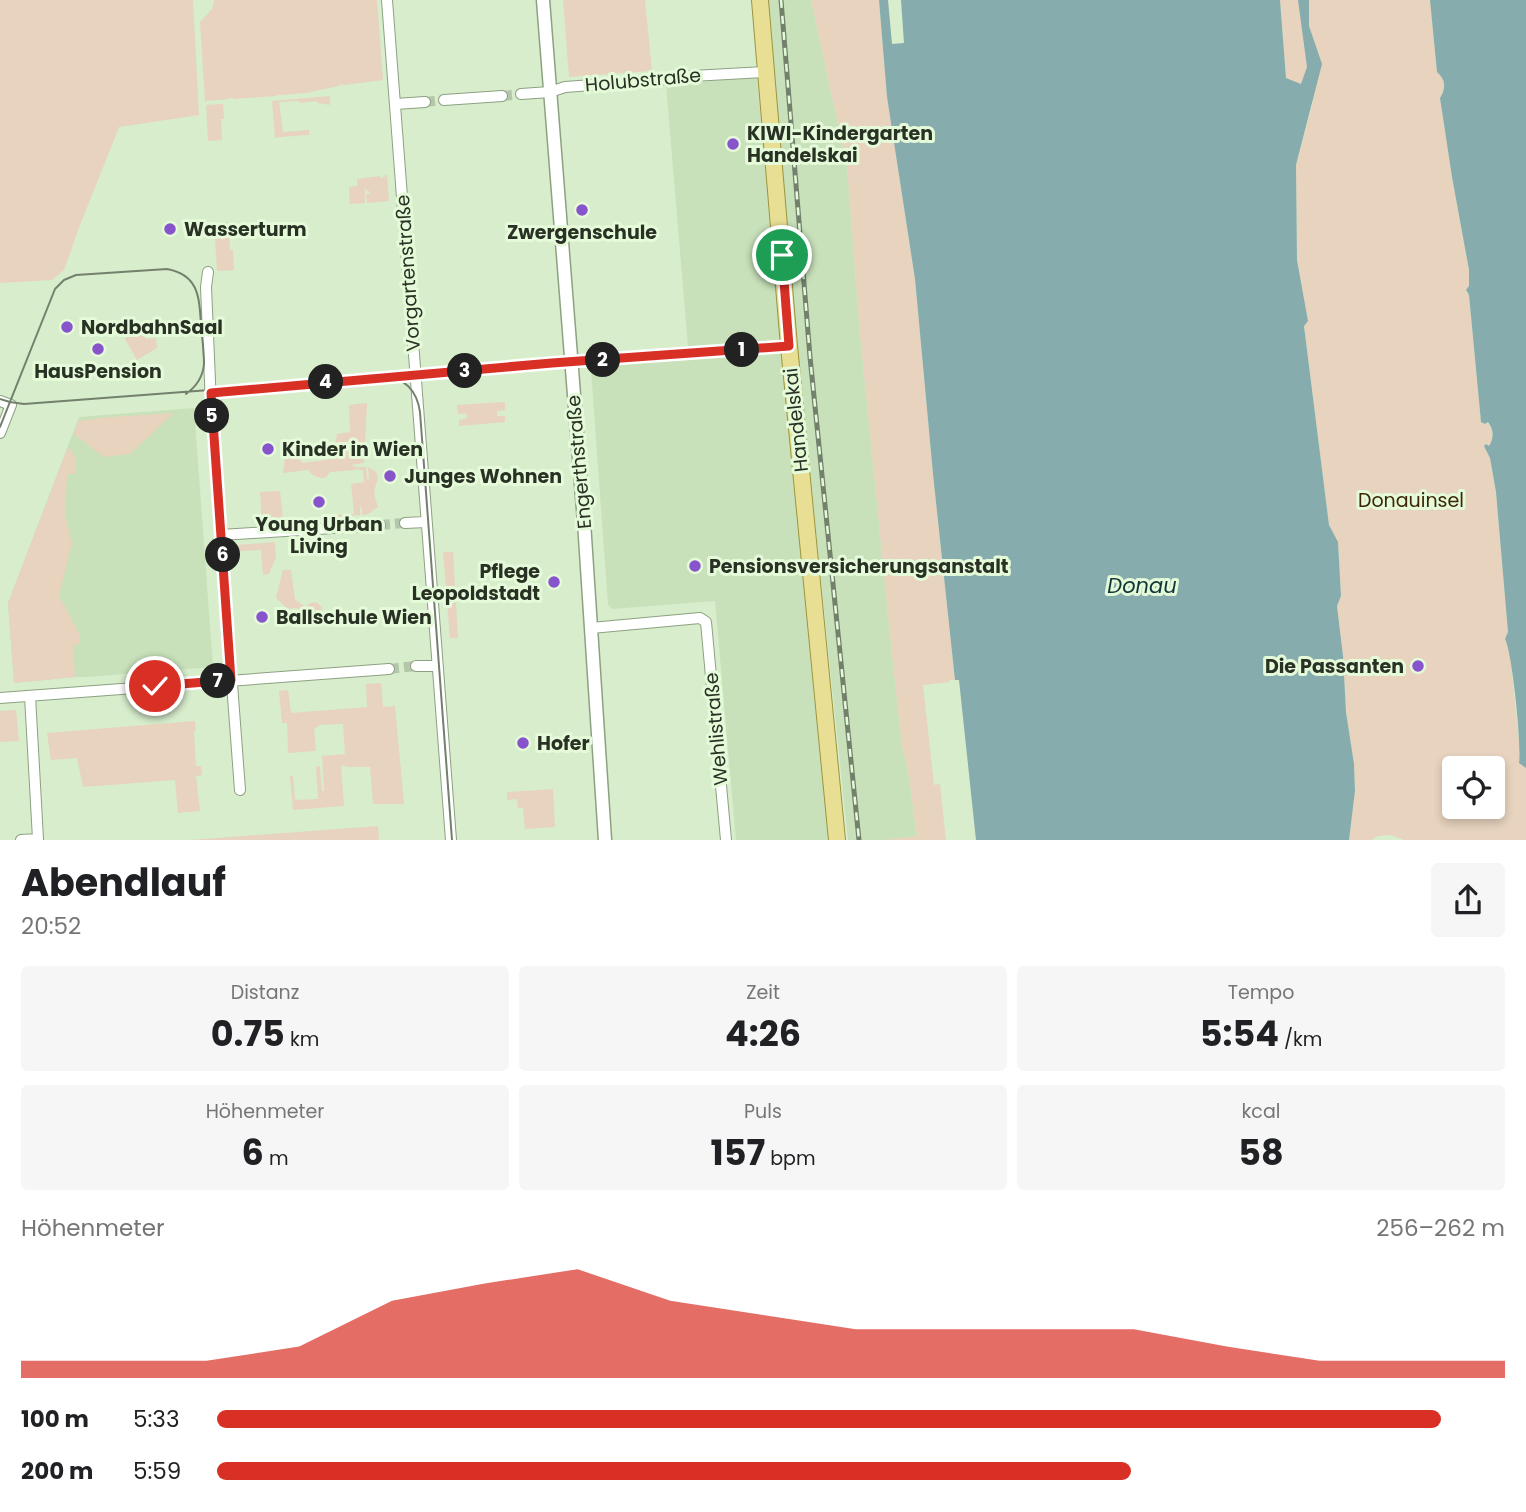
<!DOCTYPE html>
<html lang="de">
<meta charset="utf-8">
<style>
body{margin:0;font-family:Poppins,sans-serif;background:#f6f6f6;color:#202124;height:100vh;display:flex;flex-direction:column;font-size:26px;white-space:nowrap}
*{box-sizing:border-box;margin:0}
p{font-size:23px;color:#757577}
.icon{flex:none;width:38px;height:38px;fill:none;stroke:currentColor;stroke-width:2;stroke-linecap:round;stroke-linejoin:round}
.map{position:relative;height:840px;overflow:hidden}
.details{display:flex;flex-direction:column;background:#fff;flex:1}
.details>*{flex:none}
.fabs{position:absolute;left:1442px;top:756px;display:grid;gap:14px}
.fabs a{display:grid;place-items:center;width:63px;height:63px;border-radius:7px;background:#fff;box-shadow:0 4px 10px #0003;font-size:35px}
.pin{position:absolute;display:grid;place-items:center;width:60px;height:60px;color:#fff;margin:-30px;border:4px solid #fff;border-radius:50%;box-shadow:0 2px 7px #0007}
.km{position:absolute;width:35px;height:35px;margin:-18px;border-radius:50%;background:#222;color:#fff;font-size:19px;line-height:35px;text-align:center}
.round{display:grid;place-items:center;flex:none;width:74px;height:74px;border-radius:7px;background:#f6f6f6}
.summary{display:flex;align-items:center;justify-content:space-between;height:119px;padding:0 21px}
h1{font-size:38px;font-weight:700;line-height:52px}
.metrics{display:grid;grid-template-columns:repeat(3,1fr);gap:10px;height:119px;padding:7px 21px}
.metrics div{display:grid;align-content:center;border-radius:7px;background:#f6f6f6;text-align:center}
.metrics b{font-size:35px;font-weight:700}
.metrics small{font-size:19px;font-weight:400}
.metrics p{font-size:19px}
.chart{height:196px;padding:14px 21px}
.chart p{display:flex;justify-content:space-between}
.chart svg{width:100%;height:126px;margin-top:7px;fill:#d93025;opacity:.7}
ul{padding:0 21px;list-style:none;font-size:23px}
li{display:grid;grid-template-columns:112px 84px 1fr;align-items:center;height:52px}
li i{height:18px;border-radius:9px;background:#d93025}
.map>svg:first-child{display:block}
</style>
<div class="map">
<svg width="1526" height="840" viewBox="0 0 1526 840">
<rect width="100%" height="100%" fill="#d7edcc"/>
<path fill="#c8e1ba" d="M768 0H811L847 166 860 335 893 664 902 746 909 777 917 837 884 840H848L796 339Z
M757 77 830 840H736L715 601 612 609 608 605 591 370 688 346 666 85Z
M194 408 213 667 88 677H75L14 683 8 603 79 417Z"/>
<path fill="#e7d3be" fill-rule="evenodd" d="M0 0H193L199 115 119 127 80 225 64 270 52 280 0 283Z
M214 0H377L383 80 344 85 340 84 339 86 306 93 280 95 277 94V96L234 99 233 98H230L229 99 205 101 200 22 212 9Z
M563 0H645L652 71 569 77Z
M811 0H879L887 97 915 279 933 474 955 680H949V682L923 685 934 785 940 784 946 840H884L917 836 909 777 902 746 893 664 860 335 847 166Z
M1280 0H1430L1437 71 1442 77 1445 85 1440 98 1452 177 1469 270V286L1466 292 1469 295 1481 422 1485 424 1487 422C1494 431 1494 439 1487 448L1485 446 1490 458 1496 492 1508 632 1505 639 1507 643 1510 654 1520 750 1526 754V840H1404L1391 835 1378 836 1371 840H1349L1355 792 1354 764 1346 712 1343 656 1337 606 1341 596 1338 542 1329 525 1304 325 1308 321 1297 260 1296 165 1313 102 1301 84 1286 78ZM1454 768H1493V807H1454Z
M330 96V105L318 103 317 101 300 103 299 101 279 102 283 132 309 130V135C304 135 279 137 275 138L272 101Z
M223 104 224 119H221L222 140 208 141 206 105Z
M385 175H387L389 201 367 203 366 194H370L369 191 366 190 365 187V203L350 204 349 187 357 186V179L380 176V178L385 177Z
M228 222 230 250H233L234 270 217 271 214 223Z
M142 333 146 339 156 338 157 348 137 360 125 339 127 334Z
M505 402V410L497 411V416H505V422L459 426V420L467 418 466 413 458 414 457 405Z
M367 403 364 463 351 465 356 467H366L367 479H369L368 467 376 472 378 477C374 495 372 488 378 507L368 514 362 515V508L360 507V515L338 517V515L354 514 351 484 364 482 363 470H359L358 468 356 470 330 472 325 478C317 478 313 476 308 470L283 473 285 458 294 455 303 463 332 459 337 434 350 432 349 405Z
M174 413 130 454 104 457 74 434 78 421 95 419V418Z
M68 447C76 453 78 464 75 474H67L65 514 72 544 59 596 79 633 80 644 73 645 75 677 14 683 8 603Z
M280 491 283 521 262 522 260 492Z
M275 542 276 557 269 574 263 575 261 550 239 551 238 545Z
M443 552H453L458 638H450Z
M283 570H291L295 600 306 607C311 601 318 601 322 608L318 620H305L304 610 294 608 288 609 276 598Z
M381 683 383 707 395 706 404 804H373L370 767H348L341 765 344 806 293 810 290 776H293L295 800 318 799 316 767 320 766 322 791H324L322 756 345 754 343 724 320 725 314 729 316 751 288 753 287 723H282L279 691 288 690 291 713 367 707 366 684Z
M16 710 19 741 0 742V711Z
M195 721 196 731H194L196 766H201L202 775 196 776 200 811 178 813 175 780 83 787 77 758 51 760 47 733Z
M553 789 555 827 525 829 523 808H518L517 799 507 800V792Z
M378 826 379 840H190Z"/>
<path fill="#87acae" d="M879 0H1280L1286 78 1301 84 1307 67 1298 0H1309V26L1322 64 1296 165 1297 260 1308 321 1304 326 1329 525 1338 542 1341 596 1337 606 1343 656 1346 712 1354 764 1355 791 1349 840H976L959 680H955L933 474 915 279 887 97Z
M1430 0H1526V773V768L1519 763C1522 746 1512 651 1505 639L1508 632 1496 492 1490 458 1484 446 1486 444 1489 446C1494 438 1494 430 1488 422L1485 424 1481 422 1469 295 1466 290 1469 286V270L1452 177 1440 98C1446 88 1446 80 1437 72Z"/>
<path fill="#d7edcc" d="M888 0H901L904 43 892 44Z"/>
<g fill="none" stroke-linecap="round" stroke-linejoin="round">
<path stroke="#b4c7aa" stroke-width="10" stroke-dasharray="10 5" stroke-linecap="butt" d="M502 96 521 94
M425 102 444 100
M380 525 405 523
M389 669 416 666"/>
<g stroke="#8da182" stroke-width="12">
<path id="minor" d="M387 0 451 840
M521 94 550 92 565 87 661 80 674 77 766 72
M444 100 502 96
M395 104 425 102
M208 272 206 287 211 405 240 790
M211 393 553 363 789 346
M0 401 11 405 0 433
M405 523 426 522
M221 535 380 525
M591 628 700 618 706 622 726 840
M416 666H436
M0 698 389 669
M21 840 38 839 30 696"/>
</g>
<g stroke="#8da182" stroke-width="15">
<path id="tertiary" d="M543 0 584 522 605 840"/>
</g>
<g stroke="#9c943e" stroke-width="18">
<path id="primary" d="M760 0 789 346 837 840"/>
</g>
<use href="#minor" stroke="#fff" stroke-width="10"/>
<use href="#tertiary" stroke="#fff" stroke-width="12"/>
<use href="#primary" stroke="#e9df94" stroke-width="16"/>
<path stroke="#73816c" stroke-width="2" d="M0 399 10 402 24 404 383 377C405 377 417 391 420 412L452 840
M0 427 55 289 64 280 76 275 167 269C199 275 199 297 201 324 202 337 204 350 204 364 203 377 197 386 186 394"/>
<g stroke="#73816c" stroke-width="5">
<path id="rail" d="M781 0 810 357 859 840"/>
</g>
<use href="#rail" stroke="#e4fad9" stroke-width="2.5" stroke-dasharray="8" stroke-linecap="butt"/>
</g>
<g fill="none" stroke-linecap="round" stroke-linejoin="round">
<g stroke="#fff" stroke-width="14">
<path id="route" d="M155 686 231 680 211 393 552 363 789 346 782 255"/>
</g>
<use href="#route" stroke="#d93025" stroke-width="9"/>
</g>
<g fill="#8754cc" stroke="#e4fad9" stroke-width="2.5">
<circle cx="733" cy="144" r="7"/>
<circle cx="582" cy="210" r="7"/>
<circle cx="170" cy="229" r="7"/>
<circle cx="67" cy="327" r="7"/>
<circle cx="98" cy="349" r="7"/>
<circle cx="268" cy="449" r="7"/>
<circle cx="390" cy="476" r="7"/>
<circle cx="319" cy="502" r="7"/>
<circle cx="695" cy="566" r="7"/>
<circle cx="554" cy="582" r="7"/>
<circle cx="262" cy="617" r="7"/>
<circle cx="1418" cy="666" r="7"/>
<circle cx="523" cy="743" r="7"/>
</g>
<g text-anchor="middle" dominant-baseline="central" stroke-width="6" stroke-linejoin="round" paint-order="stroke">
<g font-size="19" fill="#293124" stroke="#e4fad9">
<text transform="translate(643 80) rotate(-5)">Holubstraße</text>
<text transform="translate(408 273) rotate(-94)">Vorgartenstraße</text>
<text transform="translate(796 420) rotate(-96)">Handelskai</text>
<text transform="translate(579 462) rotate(-95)">Engerthstraße</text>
<text transform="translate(716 729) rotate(-95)">Wehlistraße</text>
</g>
<g font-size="19" font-weight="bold" fill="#293124" stroke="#e4fad9" text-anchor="start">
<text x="747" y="133">KIWI-Kindergarten<tspan x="747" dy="22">Handelskai</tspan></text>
<text x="184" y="229">Wasserturm</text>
<text x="582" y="232" text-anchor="middle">Zwergenschule</text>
<text x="81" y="327">NordbahnSaal</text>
<text x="98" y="371" text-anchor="middle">HausPension</text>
<text x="282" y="449">Kinder in Wien</text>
<text x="404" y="476">Junges Wohnen</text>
<text x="319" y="524" text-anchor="middle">Young Urban<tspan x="319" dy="22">Living</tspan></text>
<text x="709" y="566">Pensionsversicherungsanstalt</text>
<text x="540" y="571" text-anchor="end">Pflege<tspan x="540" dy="22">Leopoldstadt</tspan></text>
<text x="276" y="617">Ballschule Wien</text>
<text x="1404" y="666" text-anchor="end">Die Passanten</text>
<text x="537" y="743">Hofer</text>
</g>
<g font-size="19" fill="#3d2607" stroke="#e4fad9">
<text x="1411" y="500">Donauinsel</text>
</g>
<g font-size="21" font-style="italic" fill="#113639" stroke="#e4fad9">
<text x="1142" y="585">Donau</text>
</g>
</g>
</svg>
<div class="fabs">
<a><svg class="icon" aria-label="locate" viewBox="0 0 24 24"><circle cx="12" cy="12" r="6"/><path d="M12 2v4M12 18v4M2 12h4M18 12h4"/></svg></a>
</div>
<div class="pin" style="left:782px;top:255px;background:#1e9e55"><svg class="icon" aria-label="arrive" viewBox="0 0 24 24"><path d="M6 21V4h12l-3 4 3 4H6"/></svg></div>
<div class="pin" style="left:155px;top:686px;background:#d93025"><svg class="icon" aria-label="check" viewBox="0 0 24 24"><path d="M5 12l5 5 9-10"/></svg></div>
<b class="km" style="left:742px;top:350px">1</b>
<b class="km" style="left:603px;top:360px">2</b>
<b class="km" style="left:465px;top:371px">3</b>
<b class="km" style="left:326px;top:382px">4</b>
<b class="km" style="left:212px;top:416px">5</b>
<b class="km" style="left:223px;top:555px">6</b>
<b class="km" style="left:218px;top:681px">7</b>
</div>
<section class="details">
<div class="summary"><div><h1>Abendlauf</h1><p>20:52</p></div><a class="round"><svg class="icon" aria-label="share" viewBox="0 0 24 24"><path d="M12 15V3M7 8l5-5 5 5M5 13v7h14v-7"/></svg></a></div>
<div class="metrics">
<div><p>Distanz</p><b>0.75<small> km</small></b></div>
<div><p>Zeit</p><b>4:26</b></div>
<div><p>Tempo</p><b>5:54<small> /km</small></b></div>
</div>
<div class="metrics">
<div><p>Höhenmeter</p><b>6<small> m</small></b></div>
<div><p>Puls</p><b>157<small> bpm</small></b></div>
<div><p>kcal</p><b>58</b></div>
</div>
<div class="chart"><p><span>Höhenmeter</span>256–262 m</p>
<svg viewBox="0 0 160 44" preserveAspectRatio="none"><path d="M0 44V38L10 38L20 38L30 33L40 17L50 11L60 6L70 17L80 22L90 27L100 27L110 27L120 27L130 33L140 38L150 38L160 38V44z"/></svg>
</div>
<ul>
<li><b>100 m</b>5:33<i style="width:95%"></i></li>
<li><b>200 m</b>5:59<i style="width:71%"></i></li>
</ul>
</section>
